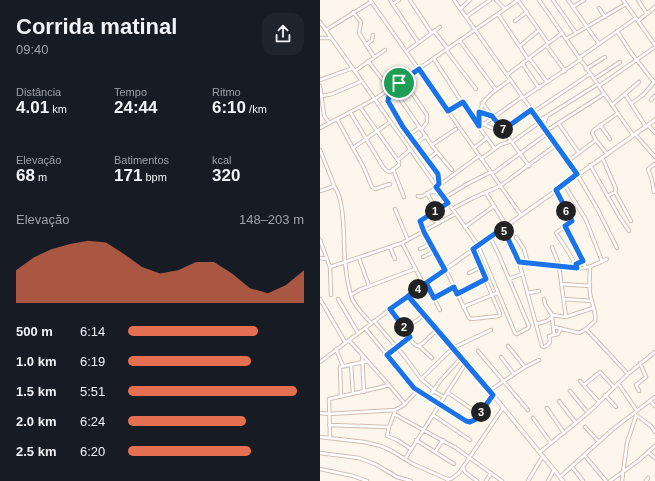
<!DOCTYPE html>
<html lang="pt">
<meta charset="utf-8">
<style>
body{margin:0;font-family:Helvetica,sans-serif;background:#20242c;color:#f1f3f6;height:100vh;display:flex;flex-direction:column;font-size:15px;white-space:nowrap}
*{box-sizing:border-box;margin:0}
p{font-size:13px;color:#9ea1a6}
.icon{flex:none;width:22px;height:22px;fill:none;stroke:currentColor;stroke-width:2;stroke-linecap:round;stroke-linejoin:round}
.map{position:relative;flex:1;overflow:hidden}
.sheet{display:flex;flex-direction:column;background:#171b24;width:320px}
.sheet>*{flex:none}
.pin{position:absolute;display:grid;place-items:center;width:34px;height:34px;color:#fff;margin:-17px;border:2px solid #fff;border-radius:50%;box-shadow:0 1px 4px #0007}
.km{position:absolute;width:20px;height:20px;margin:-10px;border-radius:50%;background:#222;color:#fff;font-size:11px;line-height:20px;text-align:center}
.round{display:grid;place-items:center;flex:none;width:42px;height:42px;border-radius:12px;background:#20242c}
.overview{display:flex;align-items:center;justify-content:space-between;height:68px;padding:0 16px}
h1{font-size:22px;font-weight:700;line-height:30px}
.stats{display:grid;grid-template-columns:repeat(3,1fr);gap:6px;height:68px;padding:4px 16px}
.stats div{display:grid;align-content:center}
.stats b{font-size:17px;font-weight:700}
.stats small{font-size:11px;font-weight:400}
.stats p{font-size:11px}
.chart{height:112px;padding:8px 16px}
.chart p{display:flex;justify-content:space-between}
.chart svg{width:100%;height:72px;margin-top:4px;fill:#e76f51;opacity:.7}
ul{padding:0 16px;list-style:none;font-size:13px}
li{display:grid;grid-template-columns:64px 48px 1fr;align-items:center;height:30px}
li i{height:10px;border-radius:5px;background:#e76f51}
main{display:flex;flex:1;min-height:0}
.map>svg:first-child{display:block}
</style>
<main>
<section class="sheet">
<div class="overview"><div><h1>Corrida matinal</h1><p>09:40</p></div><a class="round"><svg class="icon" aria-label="share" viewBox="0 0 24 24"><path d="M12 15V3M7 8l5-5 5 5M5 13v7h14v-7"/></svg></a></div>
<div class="stats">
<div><p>Distância</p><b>4.01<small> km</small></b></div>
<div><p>Tempo</p><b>24:44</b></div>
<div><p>Ritmo</p><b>6:10<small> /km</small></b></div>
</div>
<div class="stats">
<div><p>Elevação</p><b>68<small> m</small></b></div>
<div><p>Batimentos</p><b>171<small> bpm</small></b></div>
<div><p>kcal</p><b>320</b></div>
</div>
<div class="chart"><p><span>Elevação</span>148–203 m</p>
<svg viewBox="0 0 160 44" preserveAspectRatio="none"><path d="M0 44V24L10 16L20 11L30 8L40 6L50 7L60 14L70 22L80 26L90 24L100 19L110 19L120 26L130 35L140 38L150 33L160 24V44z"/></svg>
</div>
<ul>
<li><b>500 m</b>6:14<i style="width:74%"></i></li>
<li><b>1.0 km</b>6:19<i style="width:70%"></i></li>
<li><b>1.5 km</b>5:51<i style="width:96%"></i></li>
<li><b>2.0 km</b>6:24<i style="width:67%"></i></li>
<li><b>2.5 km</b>6:20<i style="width:70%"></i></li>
</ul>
</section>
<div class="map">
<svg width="335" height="481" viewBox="0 0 335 481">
<rect width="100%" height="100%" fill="#fdf6ec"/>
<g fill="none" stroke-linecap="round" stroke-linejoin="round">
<g stroke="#d1beb0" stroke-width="4.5">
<path id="street" d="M50 0 201 215
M70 0 98 42
M90 0 111 32
M134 0 257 174 278 210 297 248
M176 0 185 9
M198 0 228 43
M219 0 313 135
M233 0 256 33
M248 0 279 44
M303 0 335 45
M318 0 327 14
M73 4 79 0
M253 7 264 0
M279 8 285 17
M140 9 150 0
M33 12 41 22 39 33 54 57
M178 14 208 59
M146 17 170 0
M195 21 207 12
M318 21 335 7
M0 22 158 245 195 333 197 334 208 328 209 326 178 253 170 237
M6 30 51 2
M114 31 128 49
M297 31 312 54 334 82
M0 38H11
M246 39 306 4
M140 41 176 90
M46 45 52 40 53 35
M226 45 245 71
M200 46 219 30
M126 50 156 89
M87 51 120 27
M209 58 227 82
M259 58 316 18
M114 59 149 113 175 149
M48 61 70 89
M202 63 219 88
M266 69 285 57
M35 71 65 50
M187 75 242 33
M274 79 300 62
M0 80 33 68
M0 86 4 115 9 123
M279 86 335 47
M72 87 113 147 132 170
M88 87 107 115V122L101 130
M75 92 68 98V101L76 117 118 174 119 184
M305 94 326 127
M2 96 12 94 42 81
M203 98 260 60
M331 100 335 96
M162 103 183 130 209 166
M312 103 323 95 335 81
M292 105 319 82
M128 111 143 102
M30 112 63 167 67 171 70 172 79 165V162L40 107
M159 112 172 115
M213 112 270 74
M17 119 44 168 52 187 55 189 70 184
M158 120 167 126 187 134
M219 121 278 84
M164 124 202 97
M239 124 259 153
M280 125 290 139
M328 125 335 133
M159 126C157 99 171 94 190 80
M223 126 227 116
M0 128 55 99 198 0
M180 131 211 110
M226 131 284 94
M315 134 335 157
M89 135 99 128
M276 140 287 154
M192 142 220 122
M95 144 106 136
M112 145 136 129
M33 148 70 122
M154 148 167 138
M0 150 14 185 12 187 0 191
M282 157 296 189 295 192 287 196
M161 159 180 145 191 141
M78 160 90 150
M107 160 117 152
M248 161 276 140 272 133 274 130 298 113
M270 165 299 216 309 231
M73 169 84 197
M172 174 228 133
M244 184 266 220 282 261
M14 186C26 201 23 243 25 262 26 273 28 285 31 296 34 306 44 315 51 323
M236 190 252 221 236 233 249 253 257 268
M110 192H120
M295 192 311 221
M334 192 332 180 328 169 335 164
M107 193 112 202
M166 193 186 225
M98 196 101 197 110 192 159 156
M124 198 149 183 171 172
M128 203 100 220 104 232 129 276 149 318 151 319 179 316 180 314 153 250
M75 209 88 240
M132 209 153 198 180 186 236 145
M107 216 119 223
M245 226 256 246 266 268
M145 227 174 206
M183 228 199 262 222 346 224 347C230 344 231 342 229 336L238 334 241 328
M196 237 204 249 208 263
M0 240 10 267 11 295
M82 243 104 285
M70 247 75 259
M232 247 240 267
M100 249 111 244
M103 257 115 251
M0 258 7 259
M39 258 49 286
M199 262C217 265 246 270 264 268 272 267 280 262 287 259
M256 264 263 261
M10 267 82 243 135 214
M239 267 246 317
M149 273 161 267
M189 279 202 274
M106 283 120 310
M241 284 270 286
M207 293 219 291
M137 294 166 279
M31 295 39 290 95 269
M114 298 134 287
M0 299 25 342
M18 299 38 333
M224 299 225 304 232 315 246 317 273 308
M244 299 272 301
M143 307 177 293
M70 309 85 329 93 343 97 346 102 344 117 330
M232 316 234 335
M54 321 85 357 101 379 114 390
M216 324 227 321 232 317
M234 327 259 333 266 329 275 321C277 314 271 301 270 293 269 284 270 275 270 266
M45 328 94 388 147 421 154 420 173 395
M85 329 104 315
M266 329 308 374
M29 340 69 385 85 404
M99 346 112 358
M188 346 205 367
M16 349 23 366
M158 351 208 410
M42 355 44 392
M67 355 90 337
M181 357 194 374
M0 362 88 296
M31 364 33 394
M101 379 133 348 171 330
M260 381 279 402
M298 383 317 411
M264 385 280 372 294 387
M113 391 124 397
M169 391 205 367 219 360
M250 391 268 413
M319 391 316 385 326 377 320 363
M127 392 159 414
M285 395 296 407
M21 397 20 367 48 361
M109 397 120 381 141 358
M239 401 256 423
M330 401 335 406
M227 408 244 433
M75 410 74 414 136 448 182 481
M0 413 9 414 75 410 84 405 97 391
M113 415 150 440
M316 415 331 426 335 432
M213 418 231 443
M9 425 69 427 74 414
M69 427 67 436 77 440 91 449
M265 427 279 442
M0 437 44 442 61 446 72 451 93 464 127 479 128 481
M10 438 9 399 58 388 69 385
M96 440 134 464
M115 452 123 440
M220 452 268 413 308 374 335 352
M328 452 335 458
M0 453 39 458 55 464 77 477 91 481
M265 456 286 481
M85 459 146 363
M143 467 145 472 157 481
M252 467 263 481
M0 469 33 476 47 481
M240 477 292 430 335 397
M128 479H131L139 473 183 408
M166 481 171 473
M208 481 223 456
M228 481 234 470
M290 481 318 461 335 446
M302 481 307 443 316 416
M326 481 328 478"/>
</g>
<g stroke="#d6c0b0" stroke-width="5">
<path id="secondary" d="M243 481 173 395 88 296 335 120"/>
</g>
<use href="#street" stroke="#fff" stroke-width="2.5"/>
<use href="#secondary" stroke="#fff" stroke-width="3"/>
</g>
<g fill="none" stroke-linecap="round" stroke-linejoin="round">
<g stroke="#fff" stroke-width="8">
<path id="route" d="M79 83 72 87 75 92 69 96 68 101 83 127 118 174 119 184 116 187 128 203 100 221 104 232 125 270 106 283 104 285 70 309 85 329 90 337 67 355 94 388 146 421 150 422 156 419 173 395 88 296 106 283 114 298 134 287 137 294 166 279 153 249 183 228 199 262 257 268 256 264 263 261 245 226 252 221 236 190 257 174 211 110 183 130 172 116 159 112V126L143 102 128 111 99 69 79 83"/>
</g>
<use href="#route" stroke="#1a73e8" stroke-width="5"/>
</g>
</svg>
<div class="pin" style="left:79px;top:83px;background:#1e9e55"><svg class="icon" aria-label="arrive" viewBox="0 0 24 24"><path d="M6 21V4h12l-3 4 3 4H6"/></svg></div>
<b class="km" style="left:115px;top:211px">1</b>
<b class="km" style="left:84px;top:327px">2</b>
<b class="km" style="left:161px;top:412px">3</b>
<b class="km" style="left:98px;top:289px">4</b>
<b class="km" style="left:184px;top:231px">5</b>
<b class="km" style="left:246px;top:211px">6</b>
<b class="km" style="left:183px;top:129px">7</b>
</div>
</main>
